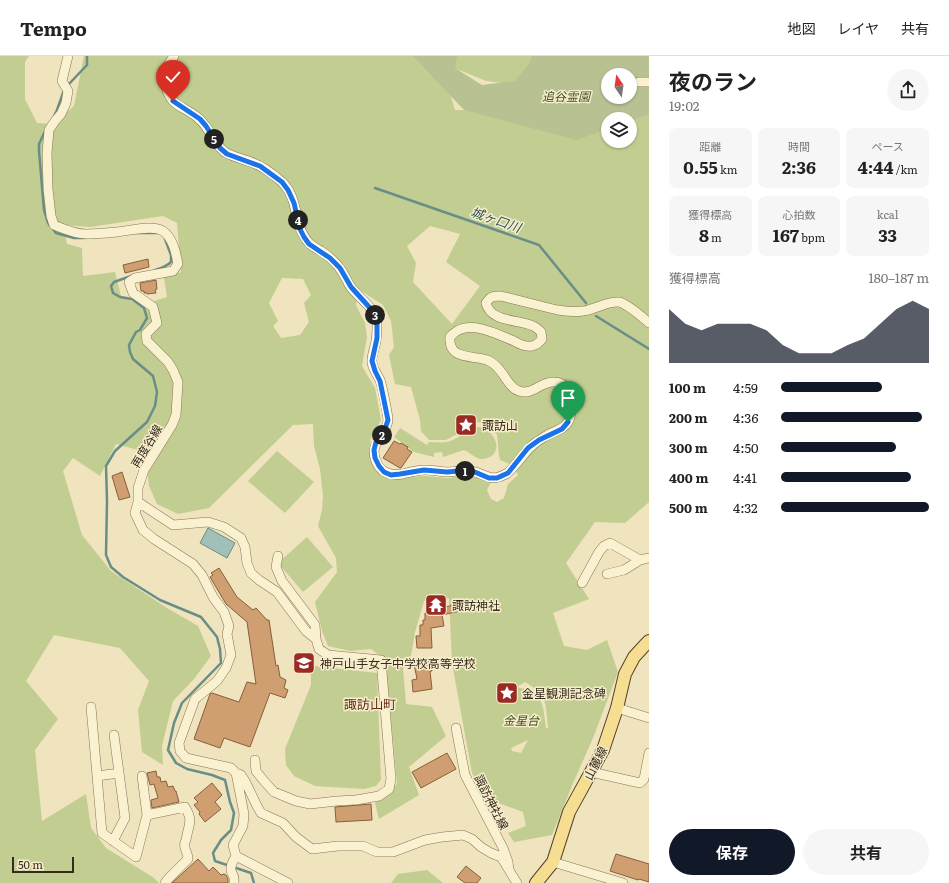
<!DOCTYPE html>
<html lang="ja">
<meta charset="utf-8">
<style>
body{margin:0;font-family:Literata,"Noto Sans JP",serif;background:#f6f6f6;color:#222;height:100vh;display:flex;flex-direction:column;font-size:15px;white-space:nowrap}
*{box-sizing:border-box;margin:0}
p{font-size:13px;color:#767676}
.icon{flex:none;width:22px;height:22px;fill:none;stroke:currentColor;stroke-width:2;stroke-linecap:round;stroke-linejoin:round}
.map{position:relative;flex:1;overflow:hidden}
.drawer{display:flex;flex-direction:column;background:#fff;width:300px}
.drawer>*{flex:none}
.needle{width:26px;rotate:347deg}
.fabs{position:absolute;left:601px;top:12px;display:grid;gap:8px}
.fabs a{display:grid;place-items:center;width:36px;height:36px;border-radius:50%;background:#fff;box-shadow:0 1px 3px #0004;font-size:20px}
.scale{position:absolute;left:12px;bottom:10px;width:62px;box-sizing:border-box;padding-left:4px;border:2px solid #362a1b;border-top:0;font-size:11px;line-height:14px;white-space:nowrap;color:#362a1b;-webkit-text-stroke:3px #f6edcd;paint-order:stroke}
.pin{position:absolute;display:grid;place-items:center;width:34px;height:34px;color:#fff;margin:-41px -17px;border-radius:50% 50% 50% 0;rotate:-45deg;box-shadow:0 0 4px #0007}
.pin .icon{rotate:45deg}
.km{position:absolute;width:20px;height:20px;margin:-10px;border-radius:50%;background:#222;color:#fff;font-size:11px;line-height:20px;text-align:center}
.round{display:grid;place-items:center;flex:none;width:42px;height:42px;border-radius:21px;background:#f6f6f6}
.headline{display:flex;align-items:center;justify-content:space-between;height:68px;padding:0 20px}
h1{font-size:22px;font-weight:700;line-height:30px}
.metrics{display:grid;grid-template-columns:repeat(3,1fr);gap:6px;height:68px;padding:4px 20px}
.metrics div{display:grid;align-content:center;border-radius:8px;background:#f6f6f6;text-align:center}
.metrics b{font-size:17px;font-weight:700}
.metrics small{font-size:11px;font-weight:400}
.metrics p{font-size:11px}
.chart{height:112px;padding:8px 20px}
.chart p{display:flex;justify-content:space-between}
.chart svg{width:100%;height:72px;margin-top:4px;fill:#111827;opacity:.7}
.primary-button{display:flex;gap:8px;margin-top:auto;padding:8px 20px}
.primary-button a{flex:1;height:46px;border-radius:24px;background:#111827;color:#fff;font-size:16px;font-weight:700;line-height:46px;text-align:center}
.primary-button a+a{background:#f6f6f6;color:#222}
ul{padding:0 20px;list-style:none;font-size:13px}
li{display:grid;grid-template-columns:64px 48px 1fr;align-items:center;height:30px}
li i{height:10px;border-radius:5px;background:#111827}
header{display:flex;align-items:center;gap:24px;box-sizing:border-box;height:56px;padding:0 20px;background:#fff;border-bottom:1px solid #e0e0e0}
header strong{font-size:19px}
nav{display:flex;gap:22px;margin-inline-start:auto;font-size:14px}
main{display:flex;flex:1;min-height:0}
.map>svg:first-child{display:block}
</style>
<header>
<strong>Tempo</strong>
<nav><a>地図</a><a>レイヤ</a><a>共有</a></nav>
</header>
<main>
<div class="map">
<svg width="649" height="827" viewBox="0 0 649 827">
<rect width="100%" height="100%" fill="#efe4bd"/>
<path fill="#c2cd91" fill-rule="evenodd" d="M0 0H29L25 6V43L37 67 53 68 74 50 84 0H419L448 31 455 54 506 55 649 46V446L625 467 595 466 566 507 589 543 553 557 564 590 587 594 607 584 618 616 593 682 574 725 552 779 514 786 508 777 526 770 523 756 487 743 472 717 452 607 449 542 424 545 415 576 411 600 403 613 406 648 432 651 446 680 409 711 419 739 379 763 375 747 389 738 397 727 385 603 371 593 350 595 328 590 322 575 315 546 337 516 336 502 318 470 322 454 323 440 320 413 314 390 313 368 293 369 209 452 178 458 157 448 149 430 145 396 116 388 100 420 73 402 63 415 82 479 111 515 167 552 198 570 211 600 194 623 173 645 162 690 163 709 142 696 138 654 149 625 120 592 54 579 26 625 58 663 35 694 42 765 86 738 91 772 106 792 154 822 159 827H0ZM608 63H630V85H608ZM163 160 177 167 181 216 164 222 167 241 142 249 121 240 115 216 83 220 82 192 67 188 63 169 90 171ZM430 170 460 178 446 206 480 230 452 268 413 226 416 207 407 190ZM282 222 303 223 311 239 304 247 309 266 300 279 281 282 273 270 278 265 269 247ZM358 233 383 249 391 265 394 291 389 299 395 328 411 331 420 364 421 375 429 384H446L467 373 476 366 486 367 497 379 499 399 500 404 512 409 518 419 508 428 504 442 497 446 491 443 487 434 492 424 470 419 447 422 425 420 385 422 375 411 369 395 371 382 381 364 375 332 362 310 367 281 365 267 356 249ZM525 626 542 637 546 651 548 672H546L543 651 537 636 517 631ZM528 684 521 697 512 695 511 692Z
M451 0H534L531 16 510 28 486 25 452 11Z
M475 371C491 369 505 392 490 401 487 402 484 403 481 403 475 402 469 396 464 394L443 401 442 396 434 397V401L414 396 394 381 400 372 427 389 429 386C434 386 440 387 446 386 456 385 466 375 475 371Z
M277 395 314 426 285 457 248 425Z
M307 481 333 511 303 536 278 507Z
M306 609 377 617 381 724 376 730 364 733 315 730 294 720 286 709 285 693 311 629V619Z
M427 814 443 827H391L398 818Z"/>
<path fill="#b8c191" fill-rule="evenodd" d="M413 0H457L455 12 482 29 515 25 529 8 532 0H649V58L630 65V63H608V73L576 84 464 54ZM608 19H630V41H608Z"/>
<path fill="#a1c0b9" stroke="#688e87" d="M208 472 235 487 227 502 200 487Z
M511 632H513C517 635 516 642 512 645H506L504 643C510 639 511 639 511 632Z"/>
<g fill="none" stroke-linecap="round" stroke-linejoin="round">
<path stroke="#688e87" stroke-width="2.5" d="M68 29 87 9V0
M53 62 57 54 63 37 65 33
M46 73 39 88V95L44 154 48 167 56 177 74 182H85
M375 132 539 189 586 247
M137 177H158
M155 214C161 212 166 211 171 206V199L165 183
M134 219 114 226 111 230 113 237 120 241 132 243 144 252 147 262 140 274 136 276 129 289 130 296 133 303 153 320 157 336 155 350 147 366 115 395 106 410 107 445 106 499 111 511 123 521 160 544 201 561 217 581 220 593 221 607 182 647 174 667 168 694 176 707 187 713 212 719 225 724 230 746 234 757 231 774 221 784 213 797 215 805 251 817 254 827
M596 260 649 293"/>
</g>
<path fill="#cf9f71" stroke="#885f3b" d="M148 203 149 211 125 217 123 209Z
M156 224 157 233 155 234 156 237 147 238V237H144V235H141L140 227Z
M394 385 400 388 401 387 408 391 407 393 412 396 401 412H400L383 402Z
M122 416 130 441 119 444 112 420Z
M219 512 237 541 253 554 256 552 267 564H269L276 610 278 609 280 621 286 624 284 632 288 634 285 642 270 637 250 691 224 682 220 692 194 683 210 638 212 637 239 646 247 626 256 628 247 566 226 548 210 521 213 519 211 517Z
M441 545V546H444L445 551 458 548 460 555 442 559 444 570 431 572 432 592H417L416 580H420V569H423V564H425V557L433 555 431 549 435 548 434 547Z
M431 605 432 615H430L432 633 413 636 412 624 417 623 414 608Z
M447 697 456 713 421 732 412 716Z
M156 715 157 721H160L161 726 166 725 168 731 173 730 175 735H176L179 746 152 752 151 744 158 742 154 728 150 729 147 717Z
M212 727 222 739 215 746 221 753 205 766 199 758 200 756 194 749 198 746 194 742Z
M371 748 372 764 336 766 335 751Z
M616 798 649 808V826L639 823 638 824 610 815Z
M198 803 209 815 213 811 221 819 224 818 226 819 228 823V827H172Z
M466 810 481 822 477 827H465L457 821Z"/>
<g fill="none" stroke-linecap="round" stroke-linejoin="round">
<g stroke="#887456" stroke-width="10">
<path id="minor" d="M68 0 62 25 68 35 66 47 61 58 55 65 49 74 47 97 48 133 51 160 54 169C64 173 75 178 86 178 97 178 107 177 117 176 129 175 153 168 163 175 173 182 176 197 178 208L173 215 135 222 129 226 133 237 153 251 157 267 146 278 147 285 168 306 173 314 178 326 176 359 172 369 144 414 138 432V446L135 457 143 474 154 483 193 508 202 519 213 541 224 556 229 570 227 578 231 599 226 612 217 625 195 643 179 687 180 695 186 702 231 712 236 717 244 758 243 770 233 789 236 800 288 827
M174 0C171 5 166 11 165 16 163 25 167 39 174 46 182 53 193 56 200 64 210 73 214 88 225 96 233 101 243 103 251 106 262 110 273 118 282 126 299 143 293 163 304 180 308 188 314 191 321 195 328 199 333 204 338 210 343 216 346 223 350 230 358 242 375 251 377 266 377 272 377 279 376 285 375 292 371 300 372 307 373 313 377 318 380 324 382 329 388 359 388 364 387 379 370 386 375 402 379 416 389 420 403 418 410 416 418 414 425 414 433 414 441 416 448 416 456 416 464 413 471 415 486 417 489 427 506 418 515 412 524 396 534 388 539 384 544 381 549 378 557 374 564 373 568 366 571 362 571 357 571 352 572 340 568 326 554 326 541 325 532 340 519 335 506 331 504 311 487 304 472 299 448 304 450 281 452 279 455 276 457 275 473 265 499 279 514 285 519 288 527 291 532 290 537 289 539 287 542 283L541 276C539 274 536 271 533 270 519 263 491 267 486 247 491 240 493 240 501 240 513 243 525 246 537 249 552 253 567 257 583 255 594 254 607 245 619 246 628 248 642 261 649 267
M639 26H649
M138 446 173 469 208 466 224 471 241 482 245 491 247 507 251 517 259 524 277 536 306 575 316 583 319 593 328 599 381 604 391 723 389 733 379 740 356 744 337 745 310 748 296 745 274 736 264 725 256 715 255 704
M278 500 276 511 282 525 315 569 316 583
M607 518 624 514 640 504
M582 527 599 496 604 490 610 487 640 504 649 502
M91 651 102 777 136 801 147 759 185 751C194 766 188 769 186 784 185 786 184 789 185 791 185 795 188 797 188 803L168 823 165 827
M617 652 649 662
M456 672 465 719 503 792 508 806 509 814 517 827
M591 716 640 727 644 723 649 697
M236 717 241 719 245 725 257 750 261 757 283 767 296 781 312 793 338 790H363L377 796H393L425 784 442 781 463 779 472 783 481 791 491 797 501 801 509 814
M97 720 119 717
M142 720 147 759
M113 785 125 762 114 679
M553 806 623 827
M234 827C235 818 232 820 231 814 230 809 234 804 236 800"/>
</g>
<g stroke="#55412b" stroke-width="14">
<path id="major" d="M536 827 553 806 569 756 603 694 617 652 625 618 634 601 645 589 649 585"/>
</g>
<use href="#minor" stroke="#faf1d0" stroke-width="9"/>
<use href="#major" stroke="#f5dd92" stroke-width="12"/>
</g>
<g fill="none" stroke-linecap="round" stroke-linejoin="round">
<g stroke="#fff" stroke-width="8">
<path id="route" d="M173 45 200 63 206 70 220 92 227 98 260 110 282 126 288 134 294 147 300 173 304 181 309 188 330 202 340 212 351 231 370 252 375 259 377 266V282L372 305 375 315 380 325 388 364 384 376 376 386 374 394 375 402 379 410 384 416 391 419 400 418 424 414 447 416 470 414 489 422H497L508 417 528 392 539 384 562 373 568 366"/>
</g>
<use href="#route" stroke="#1a73e8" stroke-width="5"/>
</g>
<defs>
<g id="sight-square" transform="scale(1.15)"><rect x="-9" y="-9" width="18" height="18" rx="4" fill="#992b24" stroke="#f6edcd"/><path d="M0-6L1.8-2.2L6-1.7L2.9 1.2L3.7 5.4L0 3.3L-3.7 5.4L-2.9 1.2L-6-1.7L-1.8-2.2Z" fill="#fff"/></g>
<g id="temple-square" transform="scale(1.15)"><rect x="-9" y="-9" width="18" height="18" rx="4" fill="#992b24" stroke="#f6edcd"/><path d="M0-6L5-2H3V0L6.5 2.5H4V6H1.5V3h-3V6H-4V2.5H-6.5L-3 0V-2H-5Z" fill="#fff"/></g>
<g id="school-square" transform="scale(1.15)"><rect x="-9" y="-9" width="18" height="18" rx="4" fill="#992b24" stroke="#f6edcd"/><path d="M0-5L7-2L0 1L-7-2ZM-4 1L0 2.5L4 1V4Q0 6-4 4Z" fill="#fff"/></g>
</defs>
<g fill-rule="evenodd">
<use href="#sight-square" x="466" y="369"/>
<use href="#temple-square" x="436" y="549"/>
<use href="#school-square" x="304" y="607"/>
<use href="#sight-square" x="507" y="637"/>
</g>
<g text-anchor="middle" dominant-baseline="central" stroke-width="3" stroke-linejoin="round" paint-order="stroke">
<g font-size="12" font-style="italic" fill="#435321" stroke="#f6edcd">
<text x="566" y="40">追谷霊園</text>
<text x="521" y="664">金星台</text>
</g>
<g font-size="12" fill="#362a1b" stroke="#f6edcd" text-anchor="start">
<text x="482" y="369">諏訪山</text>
<text x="452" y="549">諏訪神社</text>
<text x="320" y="607">神戸山手女子中学校高等学校</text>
<text x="522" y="637">金星観測記念碑</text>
</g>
<g font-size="12" fill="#362a1b" stroke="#f6edcd">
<text transform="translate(146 390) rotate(-59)">再度谷線</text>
<text transform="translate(595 707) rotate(-63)">山麓線</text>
<text transform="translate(492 746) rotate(63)">諏訪神社線</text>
</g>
<g font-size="13" font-style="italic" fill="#2a5657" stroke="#f6edcd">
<text transform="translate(496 163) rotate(19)">城ヶ口川</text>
</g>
<g font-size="13" fill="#642e19" stroke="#f6edcd">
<text x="370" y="647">諏訪山町</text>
</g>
</g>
</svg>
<div class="fabs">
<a><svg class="needle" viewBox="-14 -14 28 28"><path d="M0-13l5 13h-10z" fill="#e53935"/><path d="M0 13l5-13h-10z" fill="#767676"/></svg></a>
<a><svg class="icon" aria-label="layers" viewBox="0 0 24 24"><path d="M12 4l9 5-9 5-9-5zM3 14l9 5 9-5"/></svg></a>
</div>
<div class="scale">50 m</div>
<div class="pin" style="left:568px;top:366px;background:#1e9e55"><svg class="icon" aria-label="arrive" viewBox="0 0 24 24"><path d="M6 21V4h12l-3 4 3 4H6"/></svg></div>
<div class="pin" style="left:173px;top:45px;background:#d93025"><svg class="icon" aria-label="check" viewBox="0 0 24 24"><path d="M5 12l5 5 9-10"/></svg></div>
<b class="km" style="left:465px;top:415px">1</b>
<b class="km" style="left:382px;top:379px">2</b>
<b class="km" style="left:375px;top:259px">3</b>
<b class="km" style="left:298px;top:164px">4</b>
<b class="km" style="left:214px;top:83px">5</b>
</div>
<section class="drawer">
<div class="headline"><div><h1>夜のラン</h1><p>19:02</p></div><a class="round"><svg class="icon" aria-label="share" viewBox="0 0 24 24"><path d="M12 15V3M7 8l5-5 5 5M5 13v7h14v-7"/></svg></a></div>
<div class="metrics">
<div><p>距離</p><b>0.55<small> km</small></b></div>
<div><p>時間</p><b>2:36</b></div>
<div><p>ペース</p><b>4:44<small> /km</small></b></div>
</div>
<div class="metrics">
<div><p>獲得標高</p><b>8<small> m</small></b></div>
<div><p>心拍数</p><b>167<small> bpm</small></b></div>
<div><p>kcal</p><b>33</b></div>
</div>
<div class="chart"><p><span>獲得標高</span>180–187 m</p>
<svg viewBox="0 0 160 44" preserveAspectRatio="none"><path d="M0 44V11L10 20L20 24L30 20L40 20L50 20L60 24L70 33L80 38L90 38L100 38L110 33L120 29L130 20L140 11L150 6L160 11V44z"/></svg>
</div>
<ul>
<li><b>100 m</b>4:59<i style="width:68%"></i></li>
<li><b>200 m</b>4:36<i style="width:95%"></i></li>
<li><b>300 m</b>4:50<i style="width:78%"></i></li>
<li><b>400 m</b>4:41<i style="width:88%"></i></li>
<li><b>500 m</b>4:32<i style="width:100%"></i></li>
</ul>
<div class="primary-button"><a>保存</a><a>共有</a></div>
</section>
</main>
